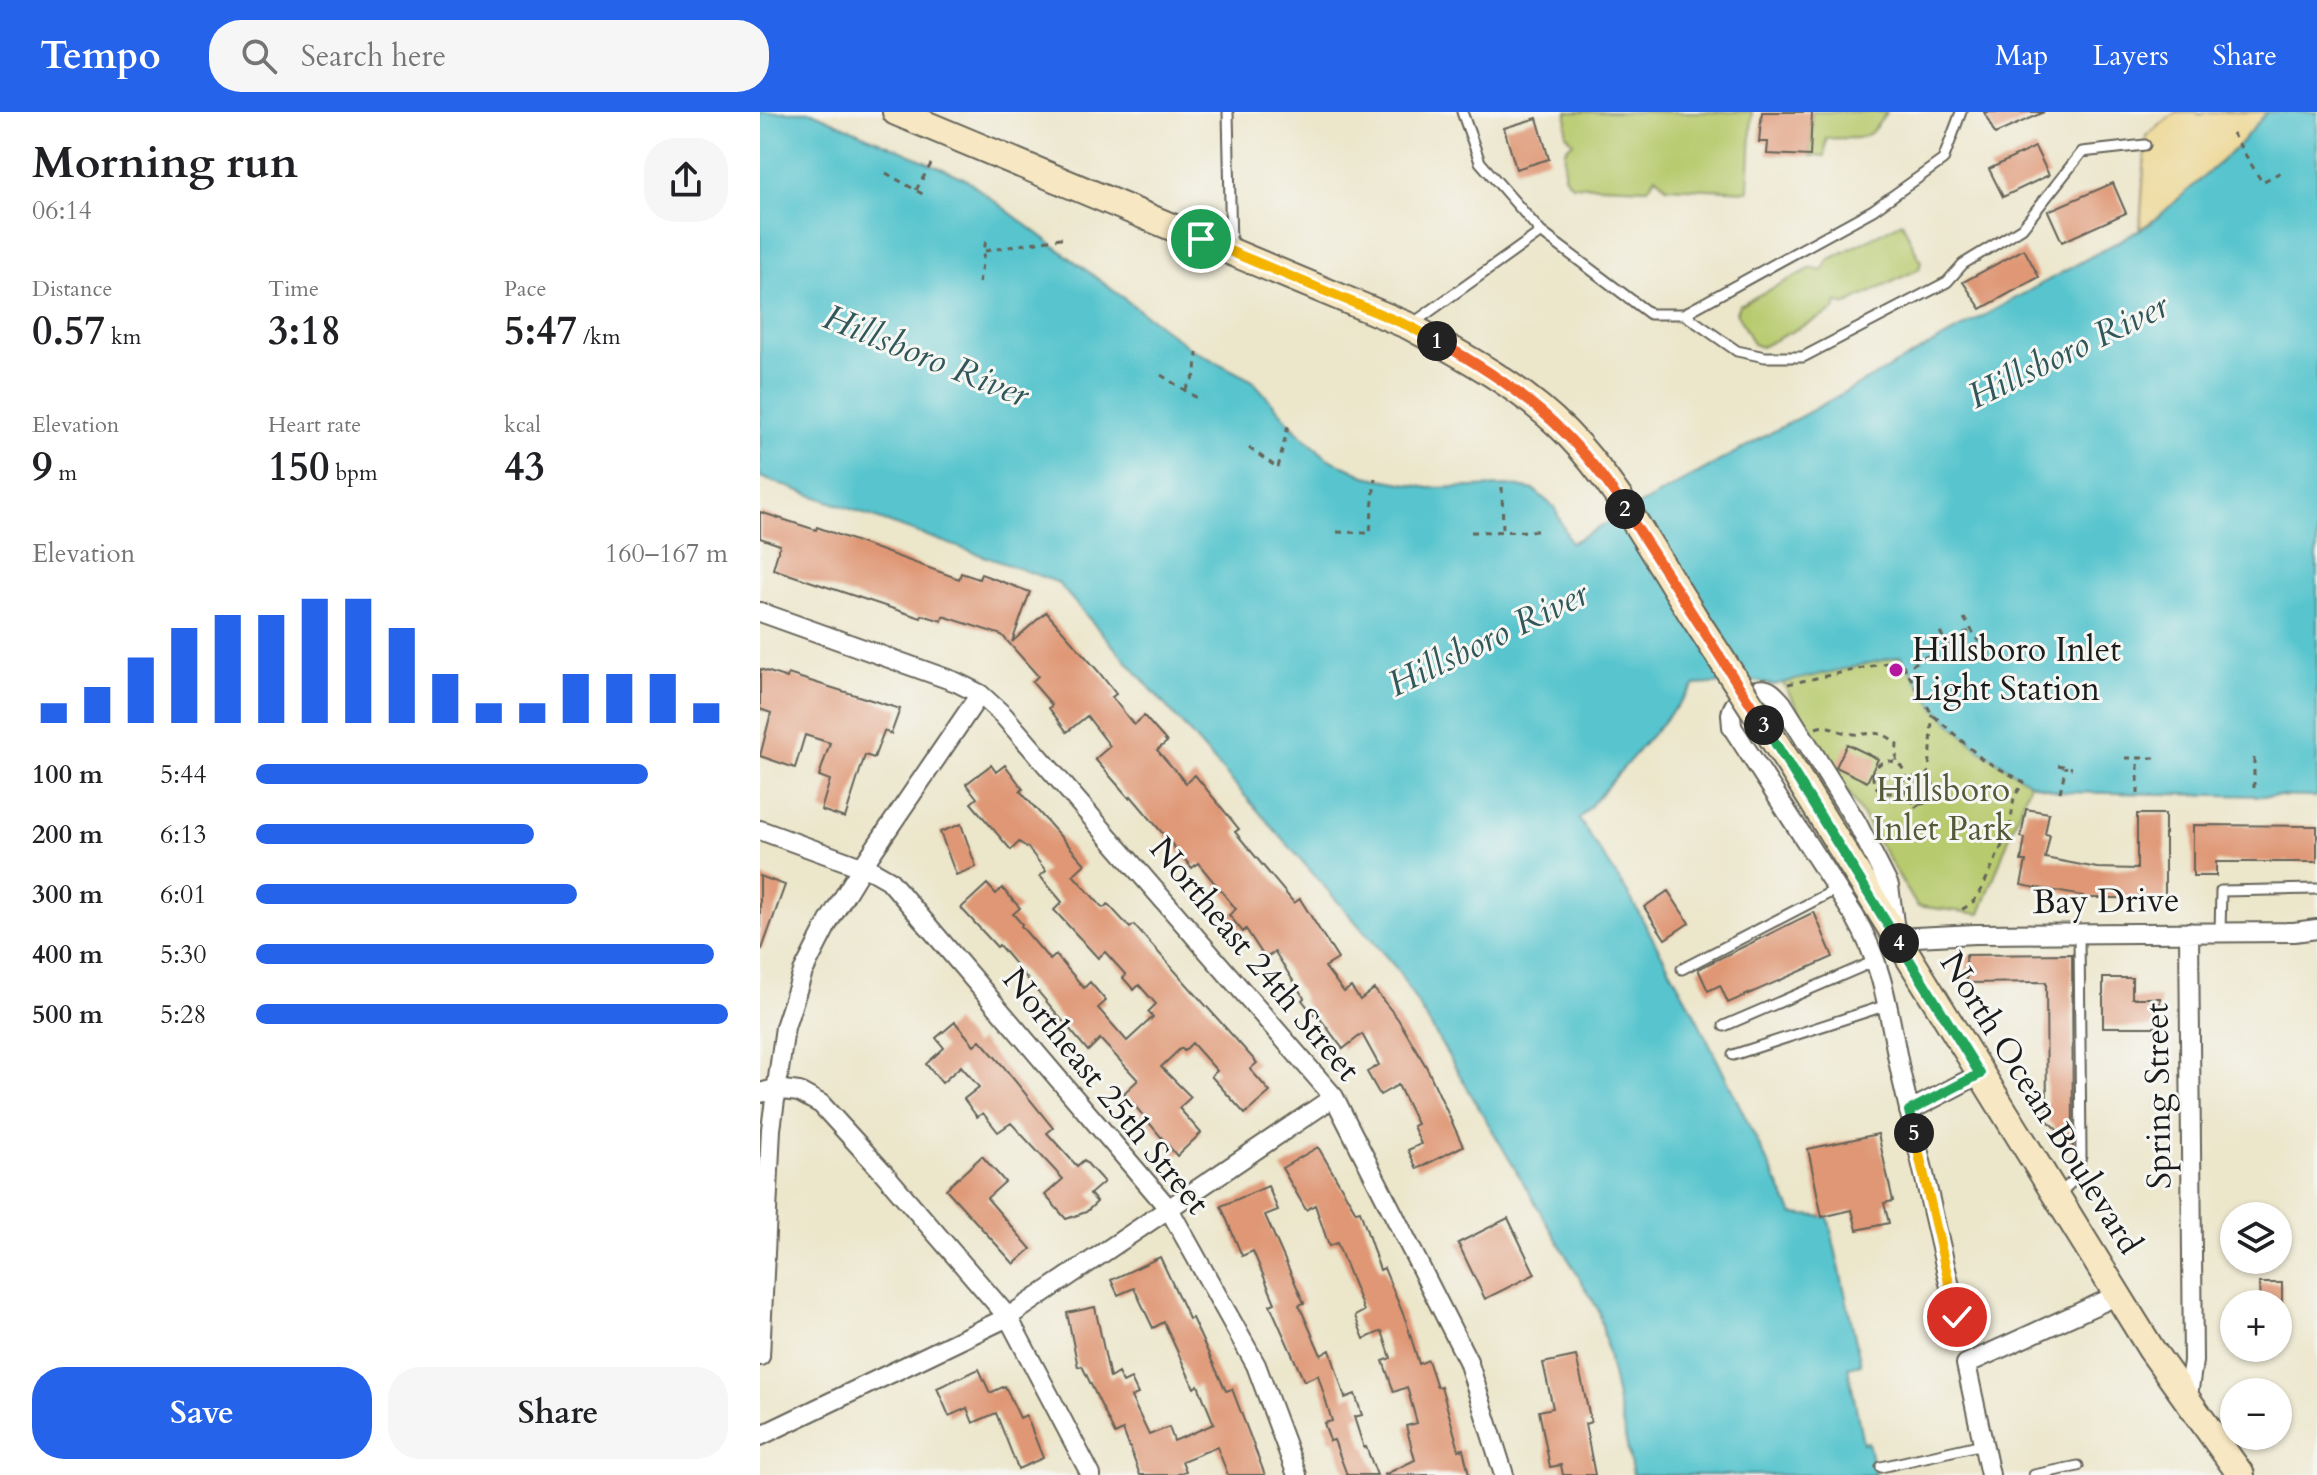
<!DOCTYPE html>
<meta charset="utf-8">
<style>
body{margin:0;font-family:Cardo,serif;background:#f6f6f6;color:#202124;height:100vh;display:flex;flex-direction:column;font-size:30px;white-space:nowrap}
*{box-sizing:border-box;margin:0}
p{font-size:26px;color:#757577}
.icon{flex:none;width:44px;height:44px;fill:none;stroke:currentColor;stroke-width:2;stroke-linecap:round;stroke-linejoin:round}
.map{position:relative;flex:1;overflow:hidden}
.side{display:flex;flex-direction:column;background:#fff;width:760px}
.side>*{flex:none}
.controls{position:absolute;left:1460px;top:1090px;display:grid;gap:16px}
.controls a{display:grid;place-items:center;width:72px;height:72px;border-radius:50%;background:#fff;box-shadow:0 2px 6px #0004;font-size:40px}
.pin{position:absolute;display:grid;place-items:center;width:68px;height:68px;color:#fff;margin:-34px;border:4px solid #fff;border-radius:50%;box-shadow:0 2px 8px #0007}
.km{position:absolute;width:40px;height:40px;margin:-20px;border-radius:50%;background:#222;color:#fff;font-size:22px;line-height:40px;text-align:center}
.round{display:grid;place-items:center;flex:none;width:84px;height:84px;border-radius:32px;background:#f6f6f6}
.summary{display:flex;align-items:center;justify-content:space-between;height:136px;padding:0 32px}
h1{font-size:44px;font-weight:800;line-height:60px}
.metrics{display:grid;grid-template-columns:repeat(3,1fr);gap:12px;height:136px;padding:8px 32px}
.metrics div{display:grid;align-content:center}
.metrics b{font-size:40px;font-weight:800}
.metrics small{font-size:22px;font-weight:400}
.metrics p{font-size:22px}
.chart{height:224px;padding:16px 32px}
.chart p{display:flex;justify-content:space-between}
.chart svg{width:100%;height:144px;margin-top:8px;stroke:#2563eb;stroke-width:6}
.cta{display:flex;gap:16px;margin-top:auto;padding:16px 32px}
.cta a{flex:1;height:92px;border-radius:32px;background:#2563eb;color:#fff;font-size:32px;font-weight:800;line-height:92px;text-align:center}
.cta a+a{background:#f6f6f6;color:#202124}
ul{padding:0 32px;list-style:none;font-size:26px}
li{display:grid;grid-template-columns:128px 96px 1fr;align-items:center;height:60px}
li i{height:20px;border-radius:10px;background:#2563eb}
header{display:flex;align-items:center;gap:48px;box-sizing:border-box;height:112px;padding:0 40px;background:#2563eb;color:#fff}
header strong{font-size:38px}
nav{display:flex;gap:44px;margin-inline-start:auto;font-size:28px}
.search{width:560px;height:72px;background:#f6f6f6;display:flex;align-items:center;gap:20px;box-sizing:border-box;padding:0 28px;border-radius:32px;color:#757577;font-size:30px}
main{display:flex;flex:1;min-height:0}
.map>svg:first-child{display:block}
</style>
<header>
<strong>Tempo</strong>
<div class="search"><svg class="icon" aria-label="search" viewBox="0 0 24 24"><circle cx="10" cy="10" r="6"/><path d="M15 15l6 6"/></svg>Search here</div>
<nav><a>Map</a><a>Layers</a><a>Share</a></nav>
</header>
<main>
<section class="side">
<div class="summary"><div><h1>Morning run</h1><p>06:14</p></div><a class="round"><svg class="icon" aria-label="share" viewBox="0 0 24 24"><path d="M12 15V3M7 8l5-5 5 5M5 13v7h14v-7"/></svg></a></div>
<div class="metrics">
<div><p>Distance</p><b>0.57<small> km</small></b></div>
<div><p>Time</p><b>3:18</b></div>
<div><p>Pace</p><b>5:47<small> /km</small></b></div>
</div>
<div class="metrics">
<div><p>Elevation</p><b>9<small> m</small></b></div>
<div><p>Heart rate</p><b>150<small> bpm</small></b></div>
<div><p>kcal</p><b>43</b></div>
</div>
<div class="chart"><p><span>Elevation</span>160–167 m</p>
<svg viewBox="0 0 160 44" preserveAspectRatio="none"><path d="M5 44V38M15 44V33M25 44V24M35 44V15M45 44V11M55 44V11M65 44V6M75 44V6M85 44V15M95 44V29M105 44V38M115 44V38M125 44V29M135 44V29M145 44V29M155 44V38"/></svg>
</div>
<ul>
<li><b>100 m</b>5:44<i style="width:83%"></i></li>
<li><b>200 m</b>6:13<i style="width:59%"></i></li>
<li><b>300 m</b>6:01<i style="width:68%"></i></li>
<li><b>400 m</b>5:30<i style="width:97%"></i></li>
<li><b>500 m</b>5:28<i style="width:100%"></i></li>
</ul>
<div class="cta"><a>Save</a><a>Share</a></div>
</section>
<div class="map">
<svg width="1557" height="1363" viewBox="0 0 1557 1363">
<rect width="100%" height="100%" fill="#f6f6f2"/>
<filter id="ink" filterUnits="userSpaceOnUse"><feTurbulence type="fractalNoise" baseFrequency=".0125" numOctaves="2"/><feDisplacementMap in="SourceGraphic" scale="16" xChannelSelector="R" yChannelSelector="G"/><feConvolveMatrix kernelMatrix="1 2 1 2 8 2 1 2 1" color-interpolation-filters="sRGB"/></filter>
<filter id="wash" filterUnits="userSpaceOnUse"><feTurbulence type="fractalNoise" baseFrequency=".006" numOctaves="4" result="noise"/><feDisplacementMap in="SourceGraphic" scale="32" xChannelSelector="R" yChannelSelector="G"/><feGaussianBlur stdDeviation="1.8" result="paint"/><feColorMatrix in="noise" values="0 0 0 0 0 0 0 0 0 0 0 0 0 0 0 0 0 1.4 0 .05"/><feComposite in="paint" operator="in"/></filter>
<g filter="url(#wash)">
<rect width="100%" height="100%" fill="#ece6cb"/>
<path fill="#b8ca6e" stroke="#6a7345" stroke-width="2" d="M807 0H992L988 79 906 75 896 64 888 76 812 73 804 64 805 38 813 30 806 22Z
M1052 0H1127C1122 6 1115 18 1109 22 1097 30 1080 24 1066 27L1065 44H1050Z
M1142 110 1161 150 1159 157 1085 193 1077 190 1075 198 1001 235 993 232 976 200 979 193 1052 156 1062 159 1068 148Z
M1142 543 1176 597 1219 637 1270 671 1220 802 1157 794 1022 570Z"/>
<path fill="#eeda9e" stroke="#857b5d" stroke-width="2" d="M1416 0H1436L1440 3 1447 0H1557L1380 117 1386 24Z"/>
<path fill="#58c5ce" stroke="#3a7075" stroke-width="2" d="M0 0H52L204 66 431 237 493 269 537 319 567 346 605 364 669 376 753 374 774 378 794 395 811 431 1390 112 1476 36 1507 0H1557V685L1300 680 1270 671 1219 637 1176 597 1141 544 1013 573 995 569 935 573 819 707 869 783 935 903 1033 1102 1068 1105 1101 1252 1088 1255 1103 1331 1108 1330 1115 1363H873L839 1199 637 857 297 470 0 365Z"/>
<g id="blocks">
<path fill="#df9775" d="M1002 0H1052L1050 44 1007 42 1008 30H999Z
M1224 0H1284L1235 22Z
M777 6 789 47 756 57 744 16Z
M1275 35 1289 63 1243 85 1229 57Z
M1353 71 1366 101 1302 130 1288 99Z
M1264 137 1279 165 1221 197 1203 170Z
M0 400 56 418 57 415 199 467 201 461 219 467 221 462 270 480 252 530 286 500 338 559 356 582 352 585 374 613 384 604 407 630 397 638 426 671 435 663 479 717 475 720 534 791 540 787 578 847 565 855 584 880 591 875 600 888 614 877 638 907 667 956 703 1034 657 1057 648 1038 661 1032 653 1014 657 1012 638 973 620 983 607 960 619 953 602 922 583 937 556 901 554 903 542 888 544 886 515 840 505 846 486 817 483 820 469 803 476 797 438 751 432 756 371 684 369 686 335 647 350 634 327 604 307 620 289 596 292 593 272 570 278 564 242 523 183 504 182 509 162 503 161 506 13 457 20 433 0 426Z
M0 557 27 566 28 562 140 597 131 622 124 619 114 646 105 643 85 706 61 698 70 668 59 664 70 631 45 623 35 656 0 644 11 601 0 597Z
M1087 632 1118 647 1107 670 1076 655Z
M231 653 236 660 245 653 263 677 260 679 325 752 313 763 343 796 348 792 370 816 374 813 497 951 490 957 510 980 485 1002 451 964 457 959 432 931 424 939 421 936 401 955 431 985 419 996 441 1021 417 1044 364 981 378 968 340 927 328 939 239 833 237 835 201 796 227 772 236 782 242 776 260 796 253 802 262 812 261 814 290 848 296 843 324 876 330 870 346 889 338 896 367 929 393 905 388 900 396 892 379 873 374 878 363 866 366 863 345 840 338 846 294 798 302 790 280 764 286 759 268 736 259 730 251 738 211 691 217 686 206 672Z
M1160 666 1171 671V682L1160 689 1150 684V672Z
M1266 697 1289 701 1285 722 1290 723 1285 746 1337 756 1377 757V702H1405V786H1323V784L1261 773 1266 749H1261L1265 726 1261 725Z
M201 712 216 755 196 763 180 720Z
M1433 713 1557 714V750H1456V764H1433Z
M0 764 25 773 2 837 0 836Z
M908 779 929 811 905 827 884 795Z
M1054 800 1073 845 968 891 960 873 948 879 938 857Z
M1312 842 1313 1034 1287 1008 1286 870 1207 871 1206 843Z
M1343 866H1372V886H1400V915H1343Z
M195 910 214 933 220 928 243 954 293 1016 287 1021 317 1054 324 1048 344 1070 330 1082 337 1090 326 1100 306 1107 285 1083 303 1067 251 1011 238 1020 223 1001 217 1005 204 987 219 975 201 954 182 971 166 952 184 936 176 926Z
M1118 1022 1133 1089 1124 1091 1129 1111 1097 1118 1092 1098 1062 1105 1048 1037Z
M558 1035 596 1100 600 1099 620 1158 624 1156 646 1209 659 1252 668 1248 677 1275 681 1274 699 1338 703 1337 709 1363H624L655 1348 646 1314 657 1311 647 1275 634 1280 623 1249 631 1246 622 1219 604 1227 595 1204 604 1199 577 1131 569 1134 555 1093 546 1098 522 1056Z
M222 1044 245 1070 227 1086 271 1137 254 1152 186 1077Z
M508 1074 518 1098 505 1103 544 1191 539 1193 561 1243 570 1238 585 1286 595 1282 602 1303 594 1305 604 1336 606 1335 617 1363H587L574 1328 570 1329 564 1311 572 1309 558 1263 544 1269 510 1193 515 1191 493 1139 482 1144 461 1094Z
M748 1106 775 1162 725 1187 698 1131Z
M400 1145 429 1207 432 1206 466 1279 472 1277 505 1363H468L457 1335 422 1349 426 1359 416 1363H380L363 1318 355 1322 322 1254 318 1255 307 1201 335 1195 350 1266 358 1261 363 1271 371 1267 378 1282 371 1285 389 1323 409 1315 414 1329 454 1312 438 1273 434 1276 404 1210 393 1216 374 1176 358 1183 351 1168Z
M1499 1171H1522V1192H1500Z
M816 1244 831 1310 825 1312 835 1363H803L801 1353 790 1355 779 1299 793 1296 783 1251Z
M219 1257 230 1281 245 1274 260 1306 266 1303 283 1346 258 1357 236 1301 213 1311 207 1296 189 1304 177 1276Z"/>
</g>
</g>
<g filter="url(#ink)">
<use href="#blocks" fill-opacity="0" stroke="#656359" stroke-width="2"/>
<g fill="none" stroke-linecap="round" stroke-linejoin="round">
<g stroke="#656359" stroke-width="13">
<path id="lane" d="M468 0 471 136
M702 0 720 50 781 120
M924 202 977 239 1005 245H1043L1187 170 1203 152 1262 116 1322 40 1385 33
M652 212 781 120 890 202H924L1113 98 1183 48 1201 0
M1460 820 1461 779 1557 777
M922 857 1077 777
M964 914 1115 849
M973 943 1127 893
M1299 1082 1314 1068 1321 1044 1319 821
M1121 1355 1223 1332
M1274 1363 1318 1354"/>
</g>
<g stroke="#656359" stroke-width="22">
<path id="street" d="M0 500 196 570 220 582 243 603 574 985 708 1249 744 1363
M0 718 115 760 129 768 409 1097 496 1253 537 1363
M0 981 15 977 39 980 61 992 122 1059 248 1205 331 1363
M1149 999 1220 962
M1197 1205C1179 1126 1160 1047 1142 967 1129 908 1126 858 1095 805L972 615C972 614 971 603 971 602 973 589 994 574 1007 578 1013 580 1017 586 1022 591L1097 711 1129 774 1136 826 1215 822 1534 820 1557 817
M0 1244 11 1017 25 915 43 860 69 809 102 755 220 582
M1427 1291 1433 1249 1429 820
M0 1324 248 1205 574 985
M1230 1363 1206 1252 1358 1183"/>
</g>
<g stroke="#656359" stroke-width="30">
<path id="secondary" d="M136 0 649 214C704 244 762 275 806 320 857 372 893 441 932 502
M1035 661 1391 1237 1481 1363"/>
</g>
<path stroke="#656359" stroke-width="3" stroke-dasharray="6 6" stroke-linecap="butt" d="M1472 21 1502 70 1521 60
M126 61 164 83
M156 78 171 52
M225 139 306 125
M219 171 226 127
M401 263 437 286
M425 278 436 262 437 241
M489 336 518 356 529 310
M742 375 743 419
M577 420 610 421 615 366
M711 420 778 419
M1204 506 1219 530
M1180 520 1187 532
M1156 535 1162 545
M1152 553 1211 518
M1028 572 1140 548 1172 602 1222 647 1264 670 1254 685 1250 716 1219 783 1211 792 1201 798
M1056 616C1070 611 1074 619 1087 621 1108 626 1117 613 1137 632L1136 650
M1365 646H1395
M1494 646V682
M1113 665a16 16 0 1 1 32 0a16 16 0 1 1-32 0Z
M1298 653 1312 656
M1146 678a14 14 0 1 1 28 0a14 14 0 1 1-28 0Z
M1168 665 1171 638 1172 602
M1300 680 1306 654
M1378 682V646
M1145 703 1160 692"/>
<use href="#lane" stroke="#fff" stroke-width="9"/>
<use href="#street" stroke="#fff" stroke-width="18"/>
<use href="#secondary" stroke="#f7e8c3" stroke-width="26"/>
<g stroke="#656359" stroke-width="30" stroke-linecap="butt">
<path id="secondary-bridge" d="M932 502 1035 661"/>
</g>
<use href="#secondary-bridge" stroke="#f7e8c3" stroke-width="26"/>
</g>
</g>
<g fill="none" stroke-linecap="round" stroke-linejoin="round" filter="url(#ink)">
<g stroke="#fff" stroke-width="16">
<path id="split-1" d="M441 127 649 214 677 229"/>
</g>
<g stroke="#fff" stroke-width="16">
<path id="split-2" d="M677 229C757 273 815 319 865 397"/>
</g>
<g stroke="#fff" stroke-width="16">
<path id="split-3" d="M865 397 1004 613"/>
</g>
<g stroke="#fff" stroke-width="16">
<path id="split-4" d="M1004 613 1139 831"/>
</g>
<g stroke="#fff" stroke-width="16">
<path id="split-5" d="M1139 831 1220 962 1149 999 1154 1021"/>
</g>
<g stroke="#fff" stroke-width="16">
<path id="split-6" d="M1154 1021 1197 1205"/>
</g>
<use href="#split-1" stroke="#f5b400" stroke-width="10"/>
<use href="#split-2" stroke="#f0652b" stroke-width="10"/>
<use href="#split-3" stroke="#f0652b" stroke-width="10"/>
<use href="#split-4" stroke="#22a559" stroke-width="10"/>
<use href="#split-5" stroke="#22a559" stroke-width="10"/>
<use href="#split-6" stroke="#f5b400" stroke-width="10"/>
</g>
<circle fill="#b5179e" stroke="#f6f6f2" stroke-width="3" cx="1136" cy="558" r="8"/>
<g text-anchor="middle" dominant-baseline="central" stroke-width="6" stroke-linejoin="round" paint-order="stroke">
<g font-size="34" fill="#1c1c1c" stroke="#f6f6f2" text-anchor="start">
<text x="1152" y="538">Hillsboro Inlet<tspan x="1152" dy="39">Light Station</tspan></text>
</g>
<g font-size="34" fill="#535939" stroke="#f6f6f2">
<text x="1183" y="678">Hillsboro<tspan x="1183" dy="39">Inlet Park</tspan></text>
</g>
<g font-size="34" fill="#1c1c1c" stroke="#f6f6f2">
<text transform="translate(1346 789) rotate(-1)">Bay Drive</text>
<text transform="translate(495 847) rotate(50)">Northeast 24th Street</text>
<text transform="translate(346 979) rotate(51)">Northeast 25th Street</text>
<text transform="translate(1398 984) rotate(-91)">Spring Street</text>
<text transform="translate(1281 991) rotate(58)">North Ocean Boulevard</text>
</g>
<g font-size="36" font-style="italic" fill="#31575a" stroke="#f6f6f2">
<text transform="translate(1308 239) rotate(-26)">Hillsboro River</text>
<text transform="translate(166 244) rotate(22)">Hillsboro River</text>
<text transform="translate(728 527) rotate(-26)">Hillsboro River</text>
</g>
</g>
</svg>
<div class="controls">
<a><svg class="icon" aria-label="layers" viewBox="0 0 24 24"><path d="M12 4l9 5-9 5-9-5zM3 14l9 5 9-5"/></svg></a>
<a>+</a>
<a>−</a>
</div>
<div class="pin" style="left:441px;top:127px;background:#1e9e55"><svg class="icon" aria-label="arrive" viewBox="0 0 24 24"><path d="M6 21V4h12l-3 4 3 4H6"/></svg></div>
<div class="pin" style="left:1197px;top:1205px;background:#d93025"><svg class="icon" aria-label="check" viewBox="0 0 24 24"><path d="M5 12l5 5 9-10"/></svg></div>
<b class="km" style="left:677px;top:229px">1</b>
<b class="km" style="left:865px;top:397px">2</b>
<b class="km" style="left:1004px;top:613px">3</b>
<b class="km" style="left:1139px;top:831px">4</b>
<b class="km" style="left:1154px;top:1021px">5</b>
</div>
</main>
